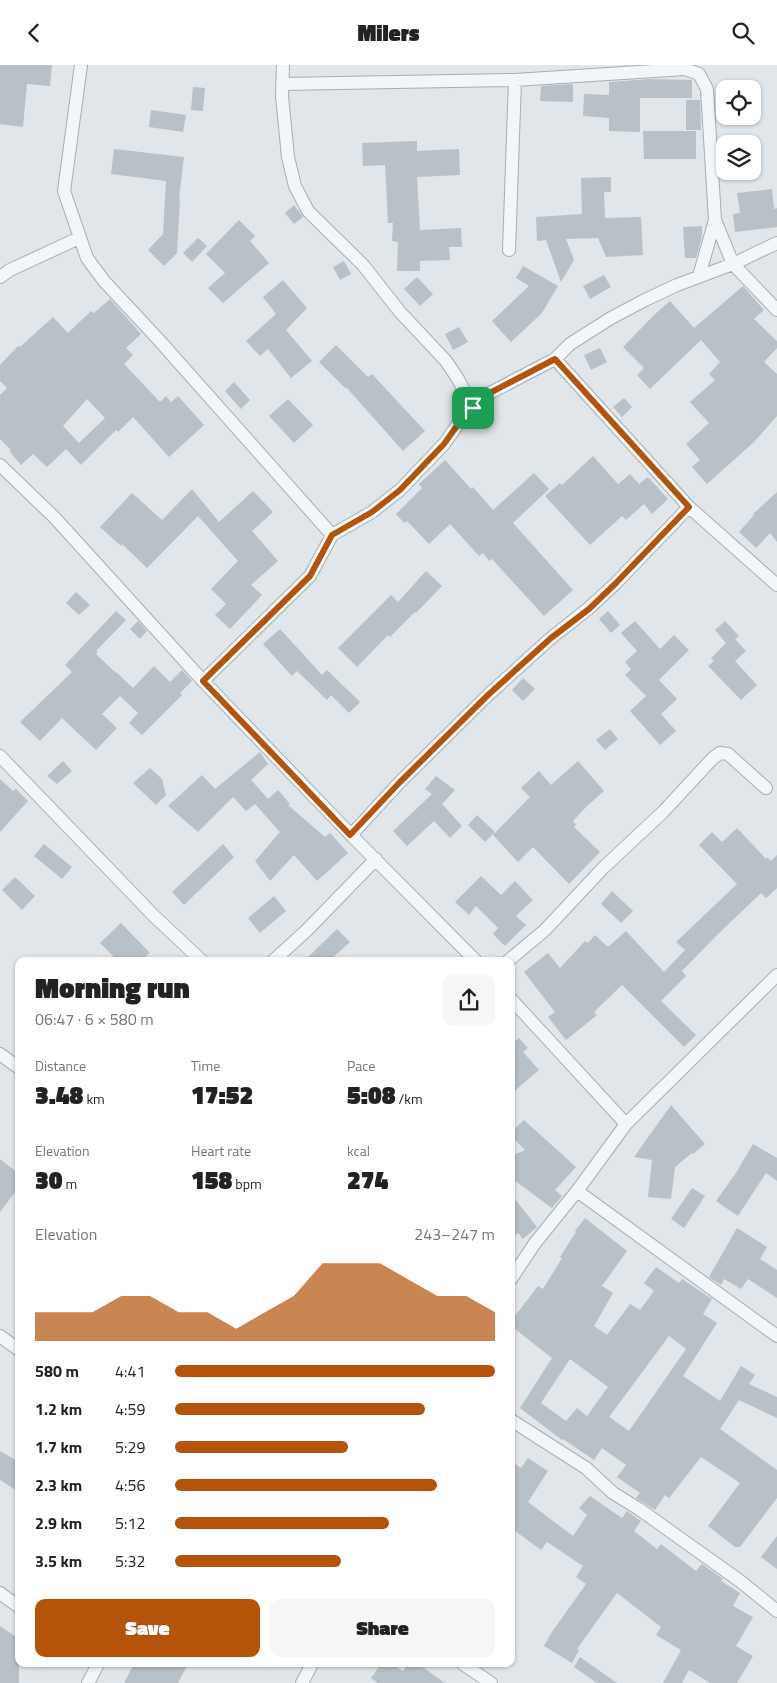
<!DOCTYPE html>
<meta charset="utf-8">
<style>
body{margin:0;font-family:"Titillium Web",sans-serif;background:#f6f6f6;color:#222;height:100vh;display:flex;flex-direction:column;font-size:19px;white-space:nowrap}
*{box-sizing:border-box;margin:0}
p{font-size:16px;color:#767676}
.icon{flex:none;width:28px;height:28px;fill:none;stroke:currentColor;stroke-width:2;stroke-linecap:round;stroke-linejoin:round}
.map{position:relative;flex:1;overflow:hidden}
.drawer{position:absolute;left:15px;top:892px;width:500px;height:710px;display:flex;flex-direction:column;background:#fff;border-radius:10px;box-shadow:0 1px 4px #0004}
.drawer>*{flex:none}
.buttons{position:absolute;left:716px;top:15px;display:grid;gap:10px}
.buttons a{display:grid;place-items:center;width:45px;height:45px;border-radius:10px;background:#fff;box-shadow:0 1px 4px #0004;font-size:25px}
.pin{position:absolute;display:grid;place-items:center;width:42px;height:42px;color:#fff;margin:-21px;border-radius:10px;box-shadow:0 2px 8px #0006}
.round{display:grid;place-items:center;flex:none;width:52px;height:52px;border-radius:10px;background:#f6f6f6}
.overview{display:flex;align-items:center;justify-content:space-between;height:85px;padding:0 20px}
h1{font-size:28px;font-weight:800;line-height:38px}
.stats{display:grid;grid-template-columns:repeat(3,1fr);gap:8px;height:85px;padding:5px 20px}
.stats div{display:grid;align-content:center}
.stats b{font-size:25px;font-weight:800}
.stats small{font-size:14px;font-weight:400}
.stats p{font-size:14px}
.chart{height:140px;padding:10px 20px}
.chart p{display:flex;justify-content:space-between}
.chart svg{width:100%;height:90px;margin-top:5px;fill:#b45309;opacity:.7}
.action{display:flex;gap:10px;margin-top:auto;padding:10px 20px}
.action a{flex:1;height:58px;border-radius:10px;background:#b45309;color:#fff;font-size:20px;font-weight:800;line-height:58px;text-align:center}
.action a+a{background:#f6f6f6;color:#222}
ul{padding:0 20px;list-style:none;font-size:16px}
li{display:grid;grid-template-columns:80px 60px 1fr;align-items:center;height:38px}
li i{height:12px;border-radius:6px;background:#b45309}
header{display:flex;justify-content:space-between;align-items:center;height:65px;padding:0 20px;background:#fff;font-size:22px;font-weight:800}
.map>svg:first-child{display:block}
</style>
<header><svg class="icon" aria-label="back" viewBox="0 0 24 24"><path d="M15 5l-7 7 7 7"/></svg>Milers<svg class="icon" aria-label="search" viewBox="0 0 24 24"><circle cx="10" cy="10" r="6"/><path d="M15 15l6 6"/></svg></header>
<div class="map">
<svg width="777" height="1618" viewBox="0 0 777 1618">
<rect width="100%" height="100%" fill="#e0e6ea"/>
<path fill="#b7c1c7" fill-rule="evenodd" d="M0 0H52L50 21 27 19 23 62 0 59Z
M651 14 692 15V33H640V67L609 66V53L583 51 584 29 609 30V17Z
M572 19 573 20V37L540 36 541 21Z
M193 22 205 23 203 46 191 45Z
M686 35H700L701 65H686Z
M151 45 186 50 183 67 149 62Z
M643 66H696V94H644Z
M417 76V86L459 84 460 110 417 112 420 165 461 163 462 182H449L450 195 420 196V206H397L398 177 392 176 393 158H388L385 100 363 101 362 78Z
M114 84 184 92 179 134H180L177 188 164 201 148 185 163 169 166 116 111 109Z
M611 112V127H604L605 153 641 152 643 190 606 192 598 173 566 174 574 195 561 217 546 175 537 176 536 152 582 149 581 113Z
M772 124 774 144 777 143V162L735 167 733 149 740 148 737 128Z
M294 140 303 152 294 159 285 148Z
M239 155 255 171 250 176 269 198 223 238 208 223 225 208 206 189Z
M702 161V171L696 193H685L683 162Z
M198 173 207 181 192 197 183 188Z
M344 196 351 209 340 215 333 202Z
M523 201 558 221 542 248 511 277 492 256 529 221 516 213Z
M604 210 611 222 590 234 583 221Z
M417 212 433 229 420 241 404 224Z
M283 215 307 243 286 265 312 296 291 313 268 284 260 291 246 276 276 249 263 232Z
M743 221 764 245 754 254 777 276V283L764 297 777 309V351L754 377 707 419 692 402 700 395 686 379 709 358 690 337 715 315 709 309 720 297 701 275 650 324 637 310 644 303 623 282 654 250 670 236 694 263Z
M110 234 141 269 126 283 133 290 124 299 160 337 166 331 171 337 178 331 204 360 169 392 133 352 118 367 116 365 81 400 66 384 47 402 33 389 21 400 9 386 11 385 0 374V330L7 323 0 316V300L18 281 20 282 53 252 68 268 91 246 94 248ZM87 334 105 353 79 378 63 361Z
M459 262 468 277 453 285 445 269Z
M336 280 368 312 372 309 425 366 403 386 346 322 345 323 319 297Z
M600 283 607 297 591 305 584 290Z
M234 317 250 335 241 344 225 326Z
M624 333 632 342 622 352 613 342Z
M288 334 313 360 294 378 269 351Z
M593 391 618 419 630 409 639 419 648 412 668 434 652 449 644 439 626 455 622 451 590 480 545 431 560 418 562 420Z
M445 395 471 424 473 422 493 445 534 408 549 424 513 458 573 525 544 551 492 494 489 496 483 488 479 491 450 459 429 479 407 456 404 458 396 449 422 423 419 419Z
M192 424 219 457 253 426 273 447 252 466 278 496 251 520 262 530 230 564 215 550 226 539 211 524 238 496 198 451 147 503 122 479 121 481 100 462 132 428 162 455Z
M777 427V477L770 468 756 483 739 467 754 450 753 449Z
M426 506 442 521 416 548 415 547 390 572 388 570 357 602 338 583 391 530 398 537Z
M76 527 90 540 79 550 66 538Z
M116 546 126 555 96 586 98 587 96 589 116 608V607L133 623 154 601 170 617 182 605 192 616 180 628 182 630 142 670 129 658 138 648 120 631 102 649 117 663 96 685 62 653 40 676 20 657 72 607 65 600Z
M608 546 620 560 611 568 599 554Z
M138 556 147 566 140 574 130 564Z
M635 556 660 584 674 570 689 585 659 615 677 634 661 649 676 666 660 680 630 646 646 631 625 610 631 604 625 597 637 586 621 568Z
M725 556 739 571 735 574 746 586 735 596 757 620 741 635 708 601 714 596 711 593 726 578 715 565Z
M280 564 322 610 327 605 360 637 349 648 331 630 327 635 297 606 292 611 263 579Z
M523 613 535 624 523 636 512 625Z
M610 664 618 674 605 685 596 675Z
M260 687 268 699 251 715 268 734 278 725 290 739 288 740 325 772 330 768 348 788 317 816 294 790 270 816 255 796 280 767 255 739 246 746 233 732 198 767 168 741 202 710 215 724Z
M63 696 72 706 57 719 47 711Z
M578 696 604 726 587 741 573 756 576 760 574 762 600 787 569 819 533 782 518 797 493 770 530 732 521 723 539 706 551 720Z
M150 703 162 714 166 730 156 740 133 718Z
M436 711 455 725 442 739 462 761 450 773 434 756 407 781 393 766 432 729 425 724Z
M0 714 13 726 16 724 28 736 0 767Z
M477 750 495 767 485 777 468 760Z
M737 763 766 794 767 792 771 796 777 790V823L766 833 761 828 716 871 682 906 686 911 661 936 696 970 684 982 622 920 594 947 597 950 566 975 548 952 555 947 524 907 548 888 560 903 585 876 588 878 595 870 608 882 626 866 664 907 685 885 676 877 737 819 699 780 712 767 722 777Z
M44 779 72 802 62 814 34 791Z
M223 779 234 792 184 840 172 827Z
M481 811 501 830 515 816 533 835 516 851 526 860 505 881 493 869 498 863 476 841 469 850 455 837Z
M15 812 35 831 22 845 2 825Z
M612 826 633 846 621 858 601 839Z
M274 831 286 846 260 868 248 853Z
M121 858 150 888 141 896H118L100 878Z
M337 864 350 877 329 896H304Z
M519 973 528 983 523 987 539 1005 511 1029V974L514 977Z
M671 1040 705 1079 693 1089 692 1088 675 1102 671 1134 648 1132 652 1095 634 1092Z
M524 1055 576 1102 555 1125 562 1131 552 1143 511 1113V1091L525 1085 511 1071V1067Z
M753 1079 777 1093V1116L766 1108 738 1151 716 1136 736 1108Z
M0 1094 19 1109V1122L0 1147Z
M692 1123 705 1131 684 1163 671 1154Z
M511 1129 537 1162 523 1174 518 1168 511 1174Z
M585 1153 627 1186 602 1221 613 1228 594 1261 607 1270 630 1239 640 1245 654 1226 644 1218 656 1202 679 1218 682 1214 712 1234 703 1249 717 1258 683 1311 720 1336 741 1301 755 1310 749 1319 777 1332V1353L739 1335 720 1364 777 1405V1433L740 1482H735L708 1461 740 1418 701 1392 669 1433 665 1430 655 1445 636 1433 640 1428 617 1412 626 1400 602 1383 594 1395 563 1374 562 1375 520 1343 552 1293 511 1261V1256L538 1221 543 1224 562 1193 560 1192 576 1167 575 1166ZM669 1271 686 1284 629 1366 609 1352ZM570 1294 608 1322 587 1351 577 1343 566 1356 541 1338Z
M737 1163 767 1182 760 1194 777 1205V1233L748 1214 741 1224 724 1214 721 1220 709 1212Z
M0 1386 19 1397V1427L0 1415Z
M528 1393 548 1406 528 1437 573 1471 587 1450 579 1443 590 1431 622 1453 627 1446 641 1456 634 1466 657 1484 661 1479 696 1506 702 1499 723 1514 721 1516 740 1528 733 1541 753 1552 736 1581 753 1591 737 1618H710L689 1605 682 1618H663L681 1585 656 1570 661 1562 617 1528 577 1584 579 1585 572 1598 544 1581 552 1567 586 1519 576 1512 583 1501 547 1477 541 1485 511 1463V1396L521 1403Z
M777 1471V1504L761 1492Z
M0 1561 19 1574V1618H0Z
M580 1592 617 1618H597L574 1602Z
M134 1599H188L178 1618H124Z
M381 1599H392L403 1606 408 1599H418L445 1618H378L371 1613Z"/>
<g fill="none" stroke-linecap="round" stroke-linejoin="round">
<g stroke="#a5aeb4" stroke-width="14">
<path id="minor" d="M81 0 64 126 87 193 104 216 158 274 332 470
M283 0 282 31 288 92 295 121 308 146 363 200 400 247 446 296 458 314 473 343
M282 19 515 15 685 4 699 9 707 24 715 155 699 211
M715 155 733 199 777 245
M509 185 515 15
M0 212 10 205 79 173
M555 294 689 442 777 520
M0 400 55 453 203 616 351 770 476 896
M203 616 310 511 332 470 372 447 400 425 444 379 461 355 484 331 555 294 570 279 611 253 645 235 677 220 733 199 777 178
M0 691 154 851 202 896
M351 770 400 717 488 630 551 573 589 543 615 519 689 442
M273 896 307 865 376 794
M508 896 545 865 603 803 663 747 713 693 720 688 728 689 766 723
M511 934 626 1059
M0 989 19 1003
M577 1126 777 1271
M511 1214 535 1178 577 1126 626 1059 777 910
M0 1271 19 1285
M511 1355 586 1403 613 1428 639 1444 740 1516 777 1546
M0 1528 19 1542
M463 1599 491 1618
M88 1618 98 1599
M302 1618 312 1599"/>
</g>
<use href="#minor" stroke="#f3f6f8" stroke-width="12"/>
</g>
<g fill="none" stroke-linecap="round" stroke-linejoin="round">
<g stroke="#fff" stroke-width="10">
<path id="route" d="M555 294 689 442 615 519 589 544 551 573 488 630 400 717 350 770 203 616 310 511 332 470 372 447 400 425 444 379 461 355 484 331Z"/>
</g>
<use href="#route" stroke="#b45309" stroke-width="6"/>
</g>
</svg>
<div class="buttons">
<a><svg class="icon" aria-label="locate" viewBox="0 0 24 24"><circle cx="12" cy="12" r="6"/><path d="M12 2v4M12 18v4M2 12h4M18 12h4"/></svg></a>
<a><svg class="icon" aria-label="layers" viewBox="0 0 24 24"><path d="M12 4l9 5-9 5-9-5zM3 14l9 5 9-5"/></svg></a>
</div>
<div class="pin" style="left:473px;top:343px;background:#1e9e55"><svg class="icon" aria-label="arrive" viewBox="0 0 24 24"><path d="M6 21V4h12l-3 4 3 4H6"/></svg></div>
<section class="drawer">
<div class="overview"><div><h1>Morning run</h1><p>06:47 · 6 × 580 m</p></div><a class="round"><svg class="icon" aria-label="share" viewBox="0 0 24 24"><path d="M12 15V3M7 8l5-5 5 5M5 13v7h14v-7"/></svg></a></div>
<div class="stats">
<div><p>Distance</p><b>3.48<small> km</small></b></div>
<div><p>Time</p><b>17:52</b></div>
<div><p>Pace</p><b>5:08<small> /km</small></b></div>
</div>
<div class="stats">
<div><p>Elevation</p><b>30<small> m</small></b></div>
<div><p>Heart rate</p><b>158<small> bpm</small></b></div>
<div><p>kcal</p><b>274</b></div>
</div>
<div class="chart"><p><span>Elevation</span>243–247 m</p>
<svg viewBox="0 0 160 44" preserveAspectRatio="none"><path d="M0 44V30L10 30L20 30L30 22L40 22L50 30L60 30L70 38L80 30L90 22L100 6L110 6L120 6L130 14L140 22L150 22L160 30V44z"/></svg>
</div>
<ul>
<li><b>580 m</b>4:41<i style="width:100%"></i></li>
<li><b>1.2 km</b>4:59<i style="width:78%"></i></li>
<li><b>1.7 km</b>5:29<i style="width:54%"></i></li>
<li><b>2.3 km</b>4:56<i style="width:82%"></i></li>
<li><b>2.9 km</b>5:12<i style="width:67%"></i></li>
<li><b>3.5 km</b>5:32<i style="width:52%"></i></li>
</ul>
<div class="action"><a>Save</a><a>Share</a></div>
</section>
</div>
